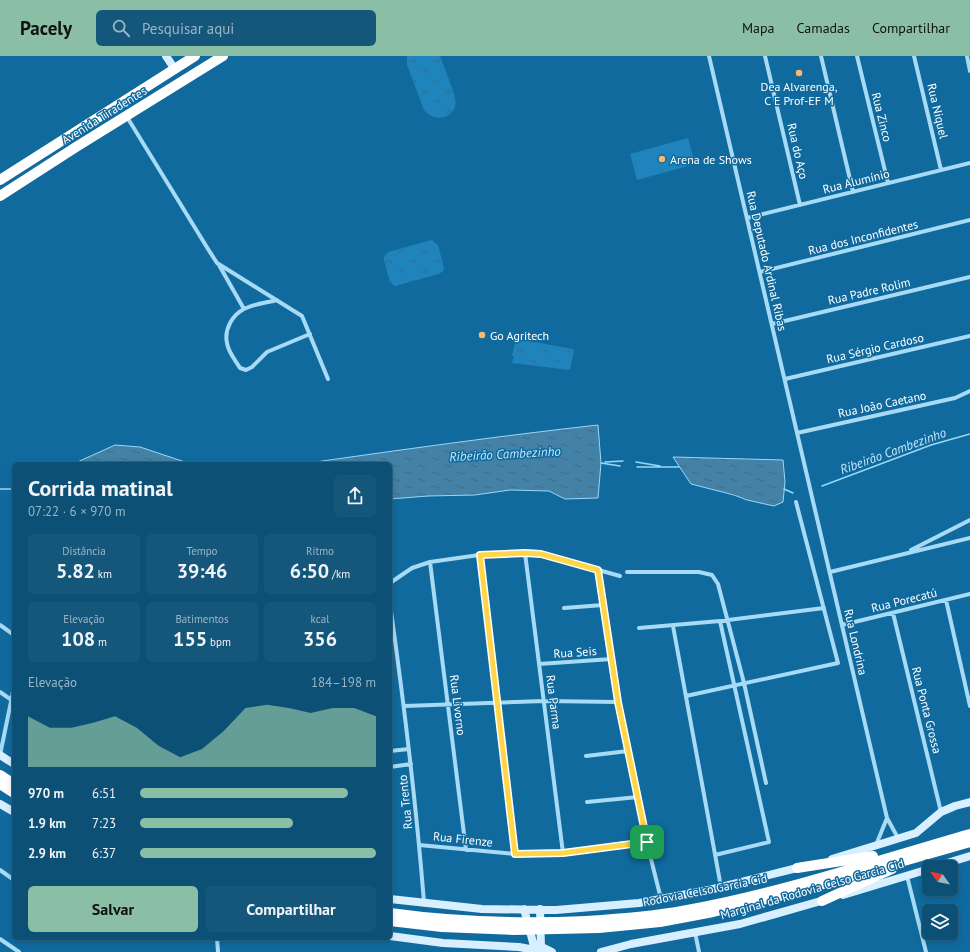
<!DOCTYPE html>
<html lang="pt">
<meta charset="utf-8">
<style>
body{margin:0;font-family:"PT Sans",sans-serif;background:#15577b;color:#f1f3f6;height:100vh;display:flex;flex-direction:column;font-size:15px;white-space:nowrap}
*{box-sizing:border-box;margin:0}
p{font-size:13px;color:#9ab5c5}
.icon{flex:none;width:22px;height:22px;fill:none;stroke:currentColor;stroke-width:2;stroke-linecap:round;stroke-linejoin:round}
.map{position:relative;flex:1;overflow:hidden}
.panel{position:absolute;left:12px;top:406px;width:380px;height:478px;display:flex;flex-direction:column;background:#0c5076;border-radius:6px;box-shadow:0 2px 6px #0003,0 0 0 1px #2c6788}
.panel>*{flex:none}
.needle{width:26px;rotate:302deg}
.tools{position:absolute;left:922px;top:804px;display:grid;gap:8px}
.tools a{display:grid;place-items:center;width:36px;height:36px;border-radius:6px;background:#0c5076;box-shadow:0 2px 6px #0003,0 0 0 1px #2c6788;font-size:20px}
.pin{position:absolute;display:grid;place-items:center;width:34px;height:34px;color:#fff;margin:-17px;border-radius:8px;box-shadow:0 2px 6px #0006}
.round{display:grid;place-items:center;flex:none;width:42px;height:42px;border-radius:6px;background:#15577b}
.overview{display:flex;align-items:center;justify-content:space-between;height:68px;padding:0 16px}
h1{font-size:22px;font-weight:700;line-height:30px}
.figures{display:grid;grid-template-columns:repeat(3,1fr);gap:6px;height:68px;padding:4px 16px}
.figures div{display:grid;align-content:center;border-radius:6px;background:#15577b;text-align:center}
.figures b{font-size:20px;font-weight:700}
.figures small{font-size:11px;font-weight:400}
.figures p{font-size:11px}
.chart{height:112px;padding:8px 16px}
.chart p{display:flex;justify-content:space-between}
.chart svg{width:100%;height:72px;margin-top:4px;fill:#8abfa5;opacity:.7}
.primary-button{display:flex;gap:8px;margin-top:auto;padding:8px 16px}
.primary-button a{flex:1;height:46px;border-radius:6px;background:#8abfa5;color:#111;font-size:16px;font-weight:700;line-height:46px;text-align:center}
.primary-button a+a{background:#15577b;color:#f1f3f6}
ul{padding:0 16px;list-style:none;font-size:13px}
li{display:grid;grid-template-columns:64px 48px 1fr;align-items:center;height:30px}
li i{height:10px;border-radius:5px;background:#8abfa5}
header{display:flex;align-items:center;gap:24px;box-sizing:border-box;height:56px;padding:0 20px;background:#8abfa5;color:#111}
header strong{font-size:19px}
nav{display:flex;gap:22px;margin-inline-start:auto;font-size:14px}
.search{width:280px;height:36px;background:#15577b;display:flex;align-items:center;gap:10px;box-sizing:border-box;padding:0 14px;border-radius:6px;color:#9ab5c5;font-size:15px}
.map>svg:first-child{display:block}
</style>
<header>
<strong>Pacely</strong>
<div class="search"><svg class="icon" aria-label="search" viewBox="0 0 24 24"><circle cx="10" cy="10" r="6"/><path d="M15 15l6 6"/></svg>Pesquisar aqui</div>
<nav><a>Mapa</a><a>Camadas</a><a>Compartilhar</a></nav>
</header>
<div class="map">
<svg width="970" height="896" viewBox="0 0 970 896">
<defs>
<pattern id="grass-tufts" width="24" height="20" patternUnits="userSpaceOnUse"><rect width="24" height="20" fill="#1f84bc"/><path d="M3 7l-1-3M5 7V3M7 7l1-3M15 17l-1-3M17 17v-4M19 17l1-3" fill="none" stroke="#316e8f"/></pattern>
<pattern id="water-ripples" width="26" height="14" patternUnits="userSpaceOnUse"><rect width="26" height="14" fill="#4382a6"/><path d="M2 4q2-2 4 0t4 0M15 11q2-2 4 0t4 0" fill="none" stroke="#476a7e"/></pattern>
</defs>
<rect width="100%" height="100%" fill="#106a9e"/>
<path fill="url(#grass-tufts)" d="M407 0H440C443 8 446 16 449 24 454 37 463 55 444 61 436 63 429 60 424 54L407 9Z
M432 184 438 189 444 212 443 215 439 218 395 230 390 226 384 204V201L388 196Z
M518 283 573 293 574 294 570 314 512 307 514 300H512L515 286Z"/>
<path fill="#1f84bc" d="M688 82 695 108 637 124 630 98Z"/>
<path fill="url(#water-ripples)" stroke="#98d8f8" d="M598 369 601 407 598 442 565 443 549 435 510 434 475 439 428 440 390 443V408H301C400 394 499 380 598 369Z
M115 389 140 391 191 408H73Z
M673 401 783 404 785 426 783 446 774 450 747 444 734 439 691 428Z"/>
<g fill="none" stroke-linecap="round" stroke-linejoin="round">
<path stroke="#98d8f8" stroke-width="1.5" d="M605 406 623 405
M636 406 660 410
M601 407 620 410
M637 411H679
M822 430 931 389 970 378
M0 433H14
M784 433 793 437"/>
<path stroke="#a6daf5" stroke-width="4" d="M709 0 887 762 898 782
M765 0 800 149
M821 0 853 136
M857 0 888 127
M914 0 941 114
M967 0 970 15
M127 61 208 193 217 207 302 260 328 323
M747 162 970 107
M219 209 244 253
M760 216 970 164
M277 244C266 247 253 248 244 253 232 259 224 274 227 287 228 296 236 305 240 312L246 314 252 311 267 296 310 278
M772 268 970 221
M785 323 970 280
M797 377 955 342 970 335
M911 494 970 464
M525 497 563 797
M479 499 515 798
M430 506 466 794
M598 514 618 646 647 787 661 843
M627 516H699L712 519 718 528 744 627 766 727
M830 516 970 482
M390 527 412 512 430 506 479 499 525 497 541 498 620 520
M946 544 970 650
M390 548C404 647 416 747 424 846
M564 552 603 549
M893 557 941 756
M0 569 14 579
M842 569 970 538
M673 570 721 831
M639 572 720 565 824 552
M539 608 612 603
M0 636 13 645
M686 640 838 607 796 446
M404 650 544 645 618 646
M390 695 409 693
M0 699 14 631
M586 700 628 695
M390 711 411 708
M587 746 638 741
M419 789 515 798 563 797 647 787
M876 789 887 762
M715 799 769 786 720 565
M0 814 14 824
M907 820 926 896
M695 876 699 896
M217 882 218 896
M0 883 19 896"/>
<path stroke="#d7effe" stroke-width="8" d="M166 0 174 12
M0 699 14 708
M0 748 14 756
M832 803 916 777 941 756 955 750 970 746
M934 811 970 800
M843 839 929 813
M390 843 482 853 556 854 639 847 709 834 801 811
M540 853 541 892
M390 880 443 887 519 891 535 894 524 853
M536 893 544 892 552 896
M601 896 631 888 740 868 828 843"/>
<path stroke="#fff" stroke-width="10" d="M0 124 195 0
M0 140 76 91 223 0
M0 719 14 728
M0 728 14 737
M797 812 873 800
M822 845 892 813
M390 857C455 866 520 868 586 865 618 863 650 861 682 855 779 838 875 805 970 778
M390 865 442 871 514 874 599 872 660 866 713 856 792 837 970 786"/>
</g>
<g fill="none" stroke-linecap="round" stroke-linejoin="round">
<g stroke="#fff" stroke-width="8">
<path id="route" d="M525 497 541 498 598 514 618 646 647 786 563 797 515 798 480 499Z"/>
</g>
<use href="#route" stroke="#ffd54a" stroke-width="5"/>
</g>
<g fill="#ffb66a" stroke="#106a9e" stroke-width="1.5">
<circle cx="799" cy="17" r="4"/>
<circle cx="662" cy="103" r="4"/>
<circle cx="482" cy="279" r="4"/>
</g>
<g text-anchor="middle" dominant-baseline="central" stroke-width="3" stroke-linejoin="round" paint-order="stroke">
<g font-size="12" fill="#fff" stroke="#106a9e" text-anchor="start">
<text x="799" y="30" text-anchor="middle">Dea Alvarenga,<tspan x="799" dy="14">C E Prof-EF M</tspan></text>
<text x="670" y="103">Arena de Shows</text>
<text x="490" y="279">Go Agritech</text>
</g>
<g font-size="12" fill="#fff" stroke="#106a9e">
<text transform="translate(938 55) rotate(77)">Rua Niquel</text>
<text transform="translate(104 59) rotate(-32)">Avenida Tiradentes</text>
<text transform="translate(882 61) rotate(76)">Rua Zinco</text>
<text transform="translate(798 95) rotate(77)">Rua do Aço</text>
<text transform="translate(856 125) rotate(-14)">Rua Alumínio</text>
<text transform="translate(863 181) rotate(-14)">Rua dos Inconfidentes</text>
<text transform="translate(767 205) rotate(77)">Rua Deputado Ardinal Ribas</text>
<text transform="translate(869 235) rotate(-13)">Rua Padre Rolim</text>
<text transform="translate(875 292) rotate(-13)">Rua Sérgio Cardoso</text>
<text transform="translate(882 348) rotate(-12)">Rua João Caetano</text>
<text transform="translate(904 544) rotate(-14)">Rua Porecatú</text>
<text transform="translate(856 586) rotate(77)">Rua Londrina</text>
<text transform="translate(575 596) rotate(-4)">Rua Seis</text>
<text transform="translate(554 646) rotate(83)">Rua Parma</text>
<text transform="translate(458 649) rotate(83)">Rua Livorno</text>
<text transform="translate(927 654) rotate(76)">Rua Ponta Grossa</text>
<text transform="translate(405 746) rotate(-96)">Rua Trento</text>
<text transform="translate(463 783) rotate(6)">Rua Firenze</text>
<text transform="translate(812 833) rotate(-16)">Marginal da Rodovia Celso Garcia Cid</text>
<text transform="translate(705 834) rotate(-11)">Rodovia Celso Garcia Cid</text>
</g>
<g font-size="13" font-style="italic" fill="#c2e8fc" stroke="#106a9e">
<text transform="translate(893 395) rotate(-20)">Ribeirão Cambezinho</text>
<text transform="translate(505 398) rotate(-3)">Ribeirão Cambezinho</text>
</g>
</g>
</svg>
<div class="tools">
<a><svg class="needle" viewBox="-14 -14 28 28"><path d="M0-13l5 13h-10z" fill="#e53935"/><path d="M0 13l5-13h-10z" fill="#9ab5c5"/></svg></a>
<a><svg class="icon" aria-label="layers" viewBox="0 0 24 24"><path d="M12 4l9 5-9 5-9-5zM3 14l9 5 9-5"/></svg></a>
</div>
<div class="pin" style="left:647px;top:786px;background:#1e9e55"><svg class="icon" aria-label="arrive" viewBox="0 0 24 24"><path d="M6 21V4h12l-3 4 3 4H6"/></svg></div>
<section class="panel">
<div class="overview"><div><h1>Corrida matinal</h1><p>07:22 · 6 × 970 m</p></div><a class="round"><svg class="icon" aria-label="share" viewBox="0 0 24 24"><path d="M12 15V3M7 8l5-5 5 5M5 13v7h14v-7"/></svg></a></div>
<div class="figures">
<div><p>Distância</p><b>5.82<small> km</small></b></div>
<div><p>Tempo</p><b>39:46</b></div>
<div><p>Ritmo</p><b>6:50<small> /km</small></b></div>
</div>
<div class="figures">
<div><p>Elevação</p><b>108<small> m</small></b></div>
<div><p>Batimentos</p><b>155<small> bpm</small></b></div>
<div><p>kcal</p><b>356</b></div>
</div>
<div class="chart"><p><span>Elevação</span>184–198 m</p>
<svg viewBox="0 0 160 44" preserveAspectRatio="none"><path d="M0 44V13L10 20L20 20L30 17L40 13L50 20L60 31L70 38L80 33L90 22L100 8L110 6L120 8L130 11L140 8L150 8L160 13V44z"/></svg>
</div>
<ul>
<li><b>970 m</b>6:51<i style="width:88%"></i></li>
<li><b>1.9 km</b>7:23<i style="width:65%"></i></li>
<li><b>2.9 km</b>6:37<i style="width:100%"></i></li>
</ul>
<div class="primary-button"><a>Salvar</a><a>Compartilhar</a></div>
</section>
</div>
